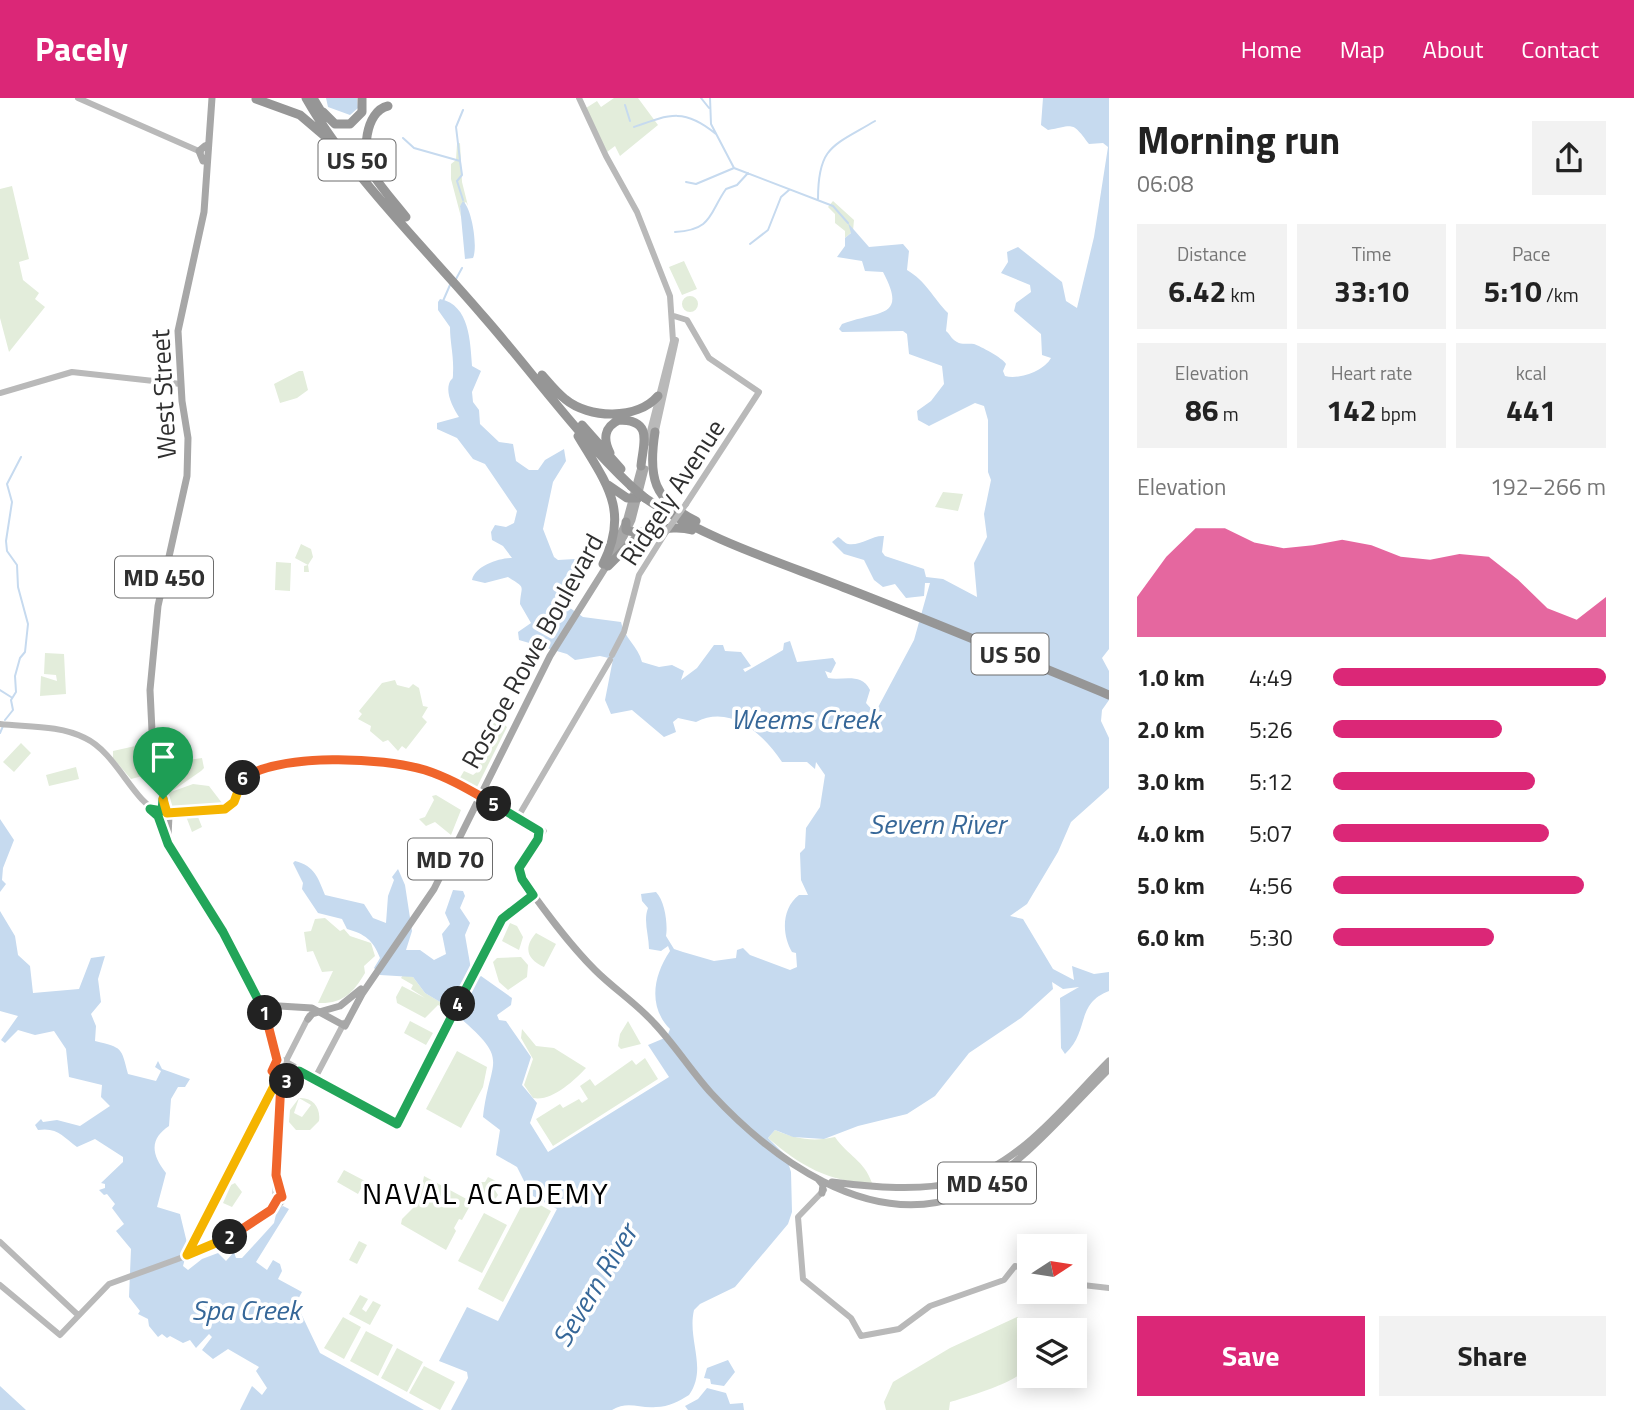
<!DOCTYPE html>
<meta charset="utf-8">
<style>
body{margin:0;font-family:"Titillium Web",sans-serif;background:#f2f2f2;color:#222;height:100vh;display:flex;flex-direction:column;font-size:26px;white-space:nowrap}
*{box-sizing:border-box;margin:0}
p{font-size:23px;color:#767676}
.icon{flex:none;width:38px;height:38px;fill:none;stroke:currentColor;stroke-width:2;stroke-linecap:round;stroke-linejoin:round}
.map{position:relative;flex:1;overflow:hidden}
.side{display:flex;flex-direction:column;background:#fff;width:525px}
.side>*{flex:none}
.needle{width:46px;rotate:78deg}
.fabs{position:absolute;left:1017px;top:1136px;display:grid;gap:14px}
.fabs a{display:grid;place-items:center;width:70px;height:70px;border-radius:0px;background:#fff;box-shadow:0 4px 18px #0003;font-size:35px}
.pin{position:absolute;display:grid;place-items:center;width:60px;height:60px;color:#fff;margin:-72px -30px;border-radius:50% 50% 50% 0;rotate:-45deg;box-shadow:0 0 7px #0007}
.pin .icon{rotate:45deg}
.km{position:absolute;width:35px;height:35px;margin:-18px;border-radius:50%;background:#222;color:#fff;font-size:19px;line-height:35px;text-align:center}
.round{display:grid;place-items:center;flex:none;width:74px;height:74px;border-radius:0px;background:#f2f2f2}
.overview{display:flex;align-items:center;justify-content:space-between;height:119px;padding:0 28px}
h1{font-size:38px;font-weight:700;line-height:52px}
.figures{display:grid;grid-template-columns:repeat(3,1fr);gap:10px;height:119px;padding:7px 28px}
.figures div{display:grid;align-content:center;border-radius:0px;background:#f2f2f2;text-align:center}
.figures b{font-size:30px;font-weight:700}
.figures small{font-size:19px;font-weight:400}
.figures p{font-size:19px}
.chart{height:196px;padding:14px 28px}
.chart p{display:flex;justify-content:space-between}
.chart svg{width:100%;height:126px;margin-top:7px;fill:#db2777;opacity:.7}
.action{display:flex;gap:14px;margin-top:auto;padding:14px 28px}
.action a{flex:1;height:80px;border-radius:0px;background:#db2777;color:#fff;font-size:28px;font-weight:700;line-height:80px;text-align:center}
.action a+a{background:#f2f2f2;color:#222}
ul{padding:0 28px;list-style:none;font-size:23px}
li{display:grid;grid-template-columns:112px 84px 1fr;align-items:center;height:52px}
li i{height:18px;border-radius:9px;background:#db2777}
header{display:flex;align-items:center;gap:42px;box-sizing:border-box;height:98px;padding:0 35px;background:#db2777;color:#fff}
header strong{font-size:33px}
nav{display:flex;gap:38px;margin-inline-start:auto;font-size:24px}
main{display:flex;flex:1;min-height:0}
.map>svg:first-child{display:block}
</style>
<header>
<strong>Pacely</strong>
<nav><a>Home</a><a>Map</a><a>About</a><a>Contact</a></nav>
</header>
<main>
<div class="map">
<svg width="1109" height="1312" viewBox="0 0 1109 1312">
<rect width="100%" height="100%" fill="#fff"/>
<path fill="#e3eddb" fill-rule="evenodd" d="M614 0H638L658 27 620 58 615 48 607 54 586 10 597 3 601 9Z
M460 45 462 84 468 108 466 104 460 108 461 119 451 81V66L456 62 457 46Z
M12 88 29 161 19 164 23 182 39 195 35 201 45 209 9 254 0 220V91Z
M833 103 854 122 853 133 845 140V133L835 125V116L828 109Z
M684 163 697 191 682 197 669 169Z
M682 206a8 8 0 1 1 16 0a8 8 0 1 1-16 0Z
M299 273H303L308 292 297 300 280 305 274 286Z
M943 394 963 396 958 413 935 409Z
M301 446 311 451 313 459 308 467 309 474H304V468L308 467 295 460Z
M276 464 291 465 290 493 275 492Z
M45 555 64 556 66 596 40 598 41 578 57 583 56 577 44 576Z
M395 582 397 587 409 590 413 586 419 590 423 608 428 609 422 619 427 624 406 651 402 648 398 653 388 642 383 644 370 633 371 628 358 621 362 616 359 613 382 585Z
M492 616 507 629 476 691 458 683 464 673 473 677 478 673V664L471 657Z
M153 644 159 674 131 681 113 660V653Z
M21 645 31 655 14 674 3 664Z
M202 660 204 670 201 673 171 694 193 686 209 688 222 705 221 710 189 709 169 712 161 666Z
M76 669 79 681 49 688 46 677Z
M436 697 461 712 451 737 435 724 426 728 419 721 425 719 434 702 432 698Z
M184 713 196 714 202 729 192 734Z
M325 820 340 833 344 831 350 838 371 845 375 858 364 868 365 875C353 895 343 906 318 905L333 873 322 874 313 853 307 854 304 834 311 833 315 821Z
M510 825 517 828 523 839 519 852 502 843Z
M536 835 556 846 544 869C527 861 523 850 536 835Z
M521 859 528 867 527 879 508 892 499 884 493 864 497 860Z
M403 877 413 879 425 895 454 912 453 915 438 907 425 920 397 905 396 899 402 888 425 900 411 891 413 887 401 880Z
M410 923 433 935 426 947 404 935Z
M628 923 641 946 621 951 618 948 620 936Z
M522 931 536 948 554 950 586 970C574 983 551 1004 533 1000L524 987 533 961 521 940Z
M457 953 487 969 483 989 461 1030 426 1011Z
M645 960 658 981 553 1048 536 1021 560 1006 563 1010 579 1001 582 1005 588 1001 580 988 590 981 595 988 632 962 636 967Z
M299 1000C313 999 321 1010 319 1023L310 1032H296L289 1024 290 1012ZM299 1000 311 1007 302 1019 294 1015Z
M775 1032C796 1041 813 1044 835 1039 848 1058 864 1062 872 1085 828 1084 801 1068 768 1040Z
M344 1072 365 1083 358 1096 337 1084Z
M424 1078 472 1104 462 1122 459 1121 454 1130 456 1133 446 1152 401 1126 402 1121 419 1104Z
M488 1079 496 1083 493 1089 498 1097 494 1103 487 1105 474 1096 481 1084H485Z
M235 1085 242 1094 232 1109 223 1105 231 1087Z
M526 1099 551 1113 503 1204 478 1191Z
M484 1115 507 1127 482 1175 458 1163Z
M359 1143 367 1147 357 1166 349 1162Z
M360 1197 368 1201 362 1211 366 1214 373 1203 381 1207 370 1227 349 1216Z
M343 1219 361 1229 344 1261 324 1250Z
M1017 1219 1033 1232H1029C1029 1242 1032 1256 1029 1266 1024 1283 966 1299 950 1304L949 1312H886L884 1304 893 1284 950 1250Z
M366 1233 393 1247 378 1278 350 1263Z
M397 1250 423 1264 407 1294 381 1280Z
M424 1268 455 1284 440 1312 409 1295Z"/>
<path fill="#c6daef" d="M326 0H357L358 10 350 17 328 9Z
M1043 0H1109V551L1102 560 1109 573V602L1102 612 1101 623 1109 640V690L1071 724 1058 754 1027 806 1010 818 1023 821 1053 871 1074 882 1072 868 1094 876 1109 874V893C1075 906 1090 933 1065 956L1061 950 1060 900 1079 889 1063 891 1052 884 1053 891 1021 920 969 955 935 998 907 1016 858 1028 824 1041 793 1039 775 1032 768 1040 786 1058 791 1074 792 1114 788 1126 735 1189 700 1206 694 1212C687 1242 708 1270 689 1297 679 1303 669 1309 656 1309 640 1311 628 1302 612 1312H451L468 1280 467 1274 439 1263 467 1209 498 1223 557 1111 531 1097 517 1069 496 1057 500 1032 483 1019C490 959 511 964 459 919L457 914 425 895 413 879 380 877 374 870 380 860C373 842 365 836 347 831L342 821 318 815 302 791 303 785 293 765 295 763C315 768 318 780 325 797L364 806 373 820 386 825 388 798 394 782 392 779 398 771 405 787 412 833 406 852H420L434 862 446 856 442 836 450 826 445 815 453 792 463 793 465 798 460 810 470 825 465 837 472 877 478 880 481 878 512 900 511 907 497 917 499 922 506 923 531 959 522 987 537 1005 530 1025 548 1054 669 979 648 947 667 939 670 931C648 909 653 878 670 853L668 848 661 853 649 851C649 837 643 823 648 810L642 803 641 796 656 794C665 803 668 827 666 838L674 851 683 854 714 863 736 860 737 852 743 850 750 857 790 872 797 869 796 855 792 854C782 837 781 811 799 797H808L801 782 800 755 805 750 806 730 820 709 825 677 816 664 815 671 807 664H782C763 635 730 606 696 624L678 620 673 624 676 634 664 639 632 612 611 616 605 602 613 561 600 558 575 562 567 556 519 542 518 534 531 525 520 506C521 486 527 491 508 479L485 485 472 482C475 468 499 460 512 460L503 448 492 442 491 434 495 427 506 429 514 425 517 413 485 366 473 361 457 340 437 331V325L459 319C453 310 446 296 449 286 452 278 453 284 453 275 454 258 450 245 450 229L438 212V204L440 201C470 207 470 244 472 268L481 273 472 294 473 304 479 312 480 326 499 344 513 346 516 363 529 372H538L545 362 564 351 566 363 553 384 543 431 554 459 558 462 575 461 586 473 572 491 570 510 583 519 621 524C624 540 638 548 642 564L659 569 672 567 684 573 681 582 697 570 714 547H723L725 553 741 554 751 568 743 571 745 574 783 552 784 545 790 543 797 564 833 560 836 565 831 575 825 573 828 580C843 583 861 574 870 592L866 605 875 615 914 542 930 485H925L924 498 906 500 895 486 883 489 874 482 864 462 844 456 832 444 838 439C842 441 844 445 848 446 861 448 872 437 884 438L882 454 885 458 924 471 926 479 943 481 977 499 974 465 987 439 984 416 991 382 988 374V322L984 308 975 305 929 328 918 322 917 313 931 303 944 286 942 268 909 256 907 236 903 233 842 234 839 231 842 226C879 212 908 221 883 174L865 173 862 163 837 159 845 148V140L851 135 848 125 869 149 903 146 909 153 907 172C926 183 933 200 948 215L946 233C951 237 951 241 957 244 962 247 968 245 974 246 980 248 1003 260 1006 266L1003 273 1005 278C1019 282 1044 273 1051 260L1042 257 1041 236 1014 213 1016 205 1031 194 1030 187 1001 175 1008 164 1007 154 1018 149 1062 184 1066 203 1077 210 1094 139 1108 49 1103 45 1089 46C1072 23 1074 27 1048 32L1041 27Z
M463 103C472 111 478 149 473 160L465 161 460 108Z
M0 721 14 742 3 770 2 782 6 786 0 794Z
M0 813 15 838 18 857 30 868 33 895 79 891 91 860 105 858 98 881 101 904 91 916 96 928 95 943C123 950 121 949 128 976L156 983 161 973 155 969 158 963 162 971 190 981 185 989H178L171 1001 169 1028C153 1039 148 1052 166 1075L157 1109 180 1116 188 1149 183 1168 188 1172 202 1161 218 1155 226 1163 234 1154 236 1160H242L274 1125 277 1112 283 1108 289 1111 256 1164 267 1172 273 1162 280 1166 282 1173 278 1181 302 1194 296 1205 320 1255 424 1312H240L252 1288 262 1297 267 1290 256 1273 259 1269 228 1251 213 1261 202 1252 212 1239 209 1236 196 1250 190 1242 183 1245 170 1238 167 1240 162 1236 158 1239 149 1228 148 1221 138 1216 140 1213 129 1199 131 1151 116 1133 124 1126 112 1110 115 1106 107 1096 104 1097 99 1092 105 1090V1086L101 1085 123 1064V1059L95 1041 77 1049C63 1039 58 1029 38 1032L35 1027 41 1021 43 1024 57 1022 80 1028 110 1008 101 999 102 987 69 979 66 951 54 933 35 937 18 932 5 945 1 942 18 918 0 913Z
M728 1262 735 1274 724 1288 711 1286 710 1281 704 1280 707 1270Z
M0 1288 26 1312H0Z
M707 1290 726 1295 730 1306 743 1305 744 1312H688L685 1308 698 1301Z"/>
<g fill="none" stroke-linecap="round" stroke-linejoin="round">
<path stroke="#c6daef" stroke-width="2" d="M701 0 709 10
M710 0 711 26 734 70 833 108 848 125
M625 7 630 23
M634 29C670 16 685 10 716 36
M403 40 414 50 460 63 462 77 457 83 463 102
M460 62 456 29 463 12
M686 84 696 86 734 70
M818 101C818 48 833 48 875 23
M675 134C713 132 709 115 726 91L737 87 748 75
M750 146 768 132 781 99 789 92
M456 181 462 170
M443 203 450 187
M0 592 11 599
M5 622 13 612 11 602 16 594 15 578 20 560 25 554 28 526 18 489 17 467 7 453 6 443 12 404 7 386 21 359
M0 635 3 628"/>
<path stroke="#b9b9b9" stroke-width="6" d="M78 0 201 54
M579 0 606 58 637 114 670 198 673 243 647 345
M674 218 687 222 709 260 759 294 686 406
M0 295 72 274 181 286
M655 337 676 242
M612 557 624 534 639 477 666 434
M0 626C27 629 60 627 85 640 117 655 134 706 160 714
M518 719 610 562
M263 907 277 962
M277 962H283L397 1026 502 821 533 797
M277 962 272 973 281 984 289 981 290 968
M286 963 309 918
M314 982 344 925
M824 1092 798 1119 803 1181 851 1220 861 1238 899 1231 930 1208 1004 1182 1015 1168 1029 1172
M275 1104 281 984
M0 1144 78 1217
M187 1157 275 986 274 979
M1074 1186 1109 1190
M0 1187 60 1237 109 1186 219 1146 278 1108 284 1101 276 1077"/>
<path stroke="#a7a7a7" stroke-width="7" d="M203 63 199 53 205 48
M615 447 626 424 641 369
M166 712 169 718 168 738
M167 715 227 710 234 704 245 678C300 658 389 655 445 679 479 694 511 715 543 733L520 768 522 781C544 812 568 845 595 872 614 891 636 905 654 925 675 947 691 973 711 995 771 1060 867 1132 961 1098 1013 1079 1069 1010 1109 971
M159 722 168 746 223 834 263 907 312 910 345 928 362 896 434 791 550 558 621 445 632 422 645 371
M159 722 164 696 152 633 150 592 158 508 187 378 188 340 182 303 178 233 204 114 212 0
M308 921 312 916 340 908 361 891
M818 1081 823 1087 822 1095
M832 1084C871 1089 922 1094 960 1083 1021 1066 1066 1006 1109 963"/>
<path stroke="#969696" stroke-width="9" d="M306 0C349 76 427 152 484 219 533 275 577 337 631 388
M313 0 325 20
M256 1 300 17 327 40
M388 8C365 13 361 57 372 75 382 91 395 105 406 119
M323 14 335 26H350L362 14V0
M542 277C549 285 557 295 565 301 589 321 637 322 658 298
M582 327 621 371
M655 334C648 379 653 402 696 423
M578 338C606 385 630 412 603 466
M610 355C603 341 604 329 619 322 654 322 643 346 641 368
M608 387 627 400H638
M645 400C706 442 780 464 848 491 936 525 1022 561 1109 597
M626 424V432C640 439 669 425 692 432
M608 468 640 436"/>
<path stroke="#b9b9b9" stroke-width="6" d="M666 434 686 406"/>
<path stroke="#969696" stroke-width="9" d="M631 388 645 400"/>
</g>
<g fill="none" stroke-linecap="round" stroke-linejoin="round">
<g stroke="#fff" stroke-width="14">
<path id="split-1" d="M163 701 162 713 150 711 158 718 168 746 223 834 265 915"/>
</g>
<g stroke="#fff" stroke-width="14">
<path id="split-2" d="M230 1139 271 1112 278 1100 282 1099 276 1077 281 984 272 973 277 962 265 915"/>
</g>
<g stroke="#fff" stroke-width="14">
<path id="split-3" d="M230 1139 187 1157 275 986 274 979 281 984 287 983"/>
</g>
<g stroke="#fff" stroke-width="14">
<path id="split-4" d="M287 983 299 973 397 1026 458 906"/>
</g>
<g stroke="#fff" stroke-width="14">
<path id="split-5" d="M458 906 502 821 533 797 522 781 519 770 538 741 539 733 494 706"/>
</g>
<g stroke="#fff" stroke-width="14">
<path id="split-6" d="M243 680C283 655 381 659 425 672 450 680 471 693 494 706"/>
</g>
<g stroke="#fff" stroke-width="14">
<path id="split-7" d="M163 701 167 715 225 711 234 704 243 680"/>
</g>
<use href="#split-1" stroke="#22a559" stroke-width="9"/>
<use href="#split-2" stroke="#f0652b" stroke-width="9"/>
<use href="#split-3" stroke="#f5b400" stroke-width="9"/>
<use href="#split-4" stroke="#22a559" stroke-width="9"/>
<use href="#split-5" stroke="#22a559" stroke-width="9"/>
<use href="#split-6" stroke="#f0652b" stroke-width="9"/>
<use href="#split-7" stroke="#f5b400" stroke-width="9"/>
</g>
<g text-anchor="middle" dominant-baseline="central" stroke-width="7" stroke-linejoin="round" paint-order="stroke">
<g fill="#fff" stroke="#6d6d6d" stroke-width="2">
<rect x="318.5" y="41.5" width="77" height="41" rx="5"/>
<rect x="115" y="458.5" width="98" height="41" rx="5"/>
<rect x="971.5" y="535.5" width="77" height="41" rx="5"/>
<rect x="408" y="740.5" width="84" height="41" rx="5"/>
<rect x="938" y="1064.5" width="98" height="41" rx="5"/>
</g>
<g font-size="24" font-weight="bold" fill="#2f2f2f">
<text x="357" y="62">US 50</text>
<text x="164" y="479">MD 450</text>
<text x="1010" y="556">US 50</text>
<text x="450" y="761">MD 70</text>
<text x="987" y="1085">MD 450</text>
</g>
<g font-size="26" fill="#2f2f2f" stroke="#fff">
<text transform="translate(163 296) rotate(-93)">West Street</text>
<text transform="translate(672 394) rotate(-57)">Ridgely Avenue</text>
<text transform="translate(532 553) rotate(-61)">Roscoe Rowe Boulevard</text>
</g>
<g font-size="28" font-style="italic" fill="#366798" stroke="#fff">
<text x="805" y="620">Weems Creek</text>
<text x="937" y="725">Severn River</text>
<text transform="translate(594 1187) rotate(-59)">Severn River</text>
<text x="246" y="1211">Spa Creek</text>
</g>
<g font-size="30" letter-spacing="2" fill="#000" stroke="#fff">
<text x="486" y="1095">NAVAL ACADEMY</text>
</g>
</g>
</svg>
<div class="fabs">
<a><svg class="needle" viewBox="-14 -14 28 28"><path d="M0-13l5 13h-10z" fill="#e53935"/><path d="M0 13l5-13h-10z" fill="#767676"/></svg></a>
<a><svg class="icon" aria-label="layers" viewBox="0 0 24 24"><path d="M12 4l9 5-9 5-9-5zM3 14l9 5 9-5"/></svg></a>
</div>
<div class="pin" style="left:163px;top:701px;background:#1e9e55"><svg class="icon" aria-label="arrive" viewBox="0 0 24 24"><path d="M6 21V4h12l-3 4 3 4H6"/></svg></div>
<b class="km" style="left:265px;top:915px">1</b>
<b class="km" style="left:230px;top:1139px">2</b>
<b class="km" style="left:287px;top:983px">3</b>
<b class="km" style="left:458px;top:906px">4</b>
<b class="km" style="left:494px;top:706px">5</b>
<b class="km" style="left:243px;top:680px">6</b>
</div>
<section class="side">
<div class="overview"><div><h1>Morning run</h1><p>06:08</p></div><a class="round"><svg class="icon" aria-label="share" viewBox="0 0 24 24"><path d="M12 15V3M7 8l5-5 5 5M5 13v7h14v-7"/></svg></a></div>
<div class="figures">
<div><p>Distance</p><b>6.42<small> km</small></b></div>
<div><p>Time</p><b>33:10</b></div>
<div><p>Pace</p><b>5:10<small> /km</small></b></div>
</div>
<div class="figures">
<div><p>Elevation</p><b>86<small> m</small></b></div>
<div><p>Heart rate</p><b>142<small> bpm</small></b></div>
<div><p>kcal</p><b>441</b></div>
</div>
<div class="chart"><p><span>Elevation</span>192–266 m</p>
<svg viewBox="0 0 160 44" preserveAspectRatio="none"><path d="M0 44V30L10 16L20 6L30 6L40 11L50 13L60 12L70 10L80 12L90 16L100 17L110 15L120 16L130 24L140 34L150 38L160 30V44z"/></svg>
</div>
<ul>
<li><b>1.0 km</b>4:49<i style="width:100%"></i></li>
<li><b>2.0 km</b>5:26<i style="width:62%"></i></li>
<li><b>3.0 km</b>5:12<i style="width:74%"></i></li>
<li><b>4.0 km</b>5:07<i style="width:79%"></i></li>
<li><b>5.0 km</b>4:56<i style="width:92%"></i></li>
<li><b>6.0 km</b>5:30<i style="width:59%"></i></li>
</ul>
<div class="action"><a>Save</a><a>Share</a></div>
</section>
</main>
